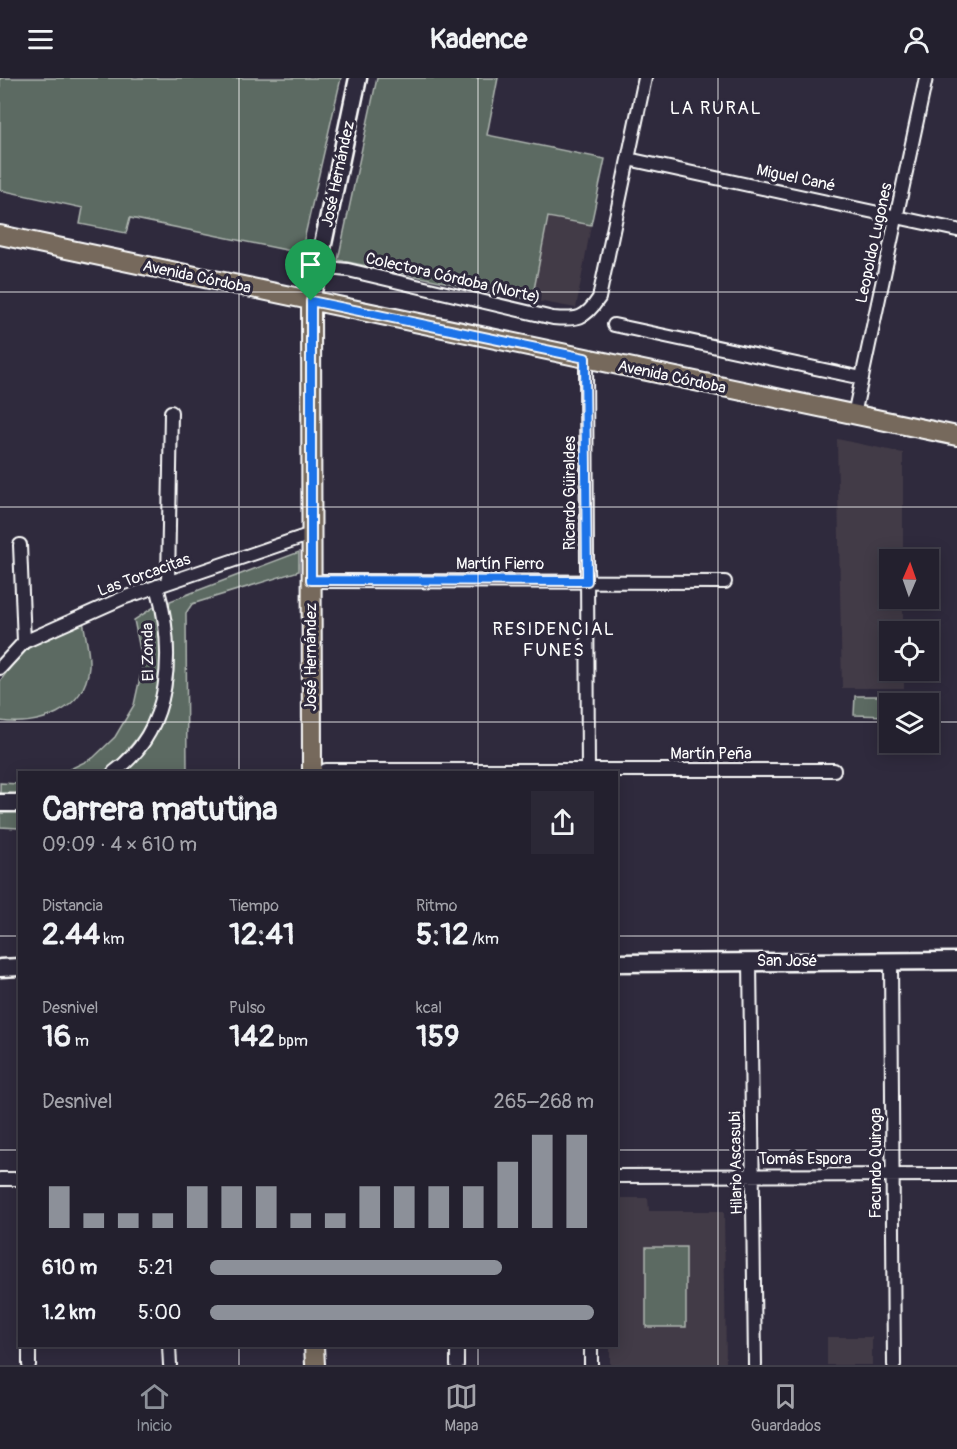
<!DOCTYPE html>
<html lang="es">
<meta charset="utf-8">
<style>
body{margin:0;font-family:Pangolin,sans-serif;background:#2b2836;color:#f1f3f6;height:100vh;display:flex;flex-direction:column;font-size:22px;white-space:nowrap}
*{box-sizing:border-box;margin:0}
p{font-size:20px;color:#a3a3aa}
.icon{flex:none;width:33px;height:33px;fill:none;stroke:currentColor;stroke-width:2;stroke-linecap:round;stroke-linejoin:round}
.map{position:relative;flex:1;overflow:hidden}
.sheet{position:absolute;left:18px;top:693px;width:600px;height:576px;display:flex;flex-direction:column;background:#23202e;border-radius:0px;box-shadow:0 3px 15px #0003,0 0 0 2px #403e4a}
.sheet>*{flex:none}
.needle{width:39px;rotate:2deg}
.buttons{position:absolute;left:879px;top:471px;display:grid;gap:12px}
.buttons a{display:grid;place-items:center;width:60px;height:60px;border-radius:0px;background:#23202e;box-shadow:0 3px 15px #0003,0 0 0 2px #403e4a;font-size:30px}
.pin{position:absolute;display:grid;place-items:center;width:51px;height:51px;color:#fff;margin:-62px -26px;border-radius:50% 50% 50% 0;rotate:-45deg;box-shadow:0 0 6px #0007}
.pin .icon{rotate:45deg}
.round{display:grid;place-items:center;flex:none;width:63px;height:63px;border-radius:0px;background:#2b2836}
.head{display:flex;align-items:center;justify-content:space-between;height:102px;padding:0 24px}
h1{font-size:33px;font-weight:700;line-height:45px}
.figures{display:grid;grid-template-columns:repeat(3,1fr);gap:9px;height:102px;padding:6px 24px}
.figures div{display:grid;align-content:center}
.figures b{font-size:30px;font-weight:700}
.figures small{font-size:16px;font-weight:400}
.figures p{font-size:16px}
.chart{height:168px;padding:12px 24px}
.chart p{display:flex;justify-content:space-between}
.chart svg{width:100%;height:108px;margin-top:6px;stroke:#8c9099;stroke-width:6}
ul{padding:0 24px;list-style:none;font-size:20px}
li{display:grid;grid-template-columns:96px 72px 1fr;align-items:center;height:45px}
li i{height:15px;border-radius:8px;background:#8c9099}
header{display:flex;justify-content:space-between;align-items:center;height:78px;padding:0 24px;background:#23202e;font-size:27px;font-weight:700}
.dock{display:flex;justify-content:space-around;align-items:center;height:84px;border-top:2px solid #403e4a;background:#23202e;font-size:16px;color:#a3a3aa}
.dock a{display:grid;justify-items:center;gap:3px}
.dock .selected{color:#8c9099}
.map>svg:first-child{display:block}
</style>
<header><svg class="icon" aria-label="menu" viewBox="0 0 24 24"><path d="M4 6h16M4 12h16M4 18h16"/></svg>Kadence<svg class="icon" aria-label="person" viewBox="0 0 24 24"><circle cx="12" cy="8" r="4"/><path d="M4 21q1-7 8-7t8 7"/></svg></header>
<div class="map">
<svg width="957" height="1287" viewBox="0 0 957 1287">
<rect width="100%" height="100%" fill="#2f2a3d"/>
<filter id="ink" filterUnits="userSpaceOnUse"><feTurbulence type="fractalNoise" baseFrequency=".0167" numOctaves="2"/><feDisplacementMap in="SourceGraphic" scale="12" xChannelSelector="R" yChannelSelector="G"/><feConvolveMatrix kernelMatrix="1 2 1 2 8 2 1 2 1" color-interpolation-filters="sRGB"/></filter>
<g filter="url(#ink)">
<path fill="#433b47" d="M548 139 591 147 576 230 532 222Z
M837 361 903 375V481L890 482V520L903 521V553L890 554V592L904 593V610H842Z
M617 1120H648L649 1133H724L726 1287H610V1268H616Z
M827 1259H872V1287H827Z"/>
<path fill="#5c6b62" stroke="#aeb5b0" stroke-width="1.5" d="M0 0H341L301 175 130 140 126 155 80 146 83 130 0 112Z
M377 0H498L487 57 605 81 591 147 548 139 532 222 338 182Z
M299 474V493L192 526 186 535 187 694H121C162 661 176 620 174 568 174 559 170 550 169 541 168 535 169 529 170 523Z
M157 527C164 585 168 629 125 674 119 682 111 692 101 694 90 697 75 694 64 694L93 680 115 659 134 627 143 586 134 542Z
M83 542C85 557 90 574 89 589 85 633 38 649 0 643V603L27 567Z
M855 618H897L896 625 890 626 889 638 854 637Z
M0 705 19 706V721L0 720Z
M0 730 19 732V750L0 749Z
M646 1169H686V1249H646Z"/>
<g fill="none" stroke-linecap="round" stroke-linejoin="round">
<g stroke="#fff" stroke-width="16">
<path id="street" d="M628 81 957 152
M318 189 348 192 553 240C578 242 585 241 599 220L645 0
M614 247 862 300
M586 280 588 694
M854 337 926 0
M20 467 24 564
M311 503 725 504
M168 504 171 334
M0 590 24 564 123 520 311 456
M326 692H834
M114 694C173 652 175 572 157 508
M750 883 755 1287
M891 883 894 1287
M616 1098 957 1097
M0 1101H20
M29 1268V1287
M169 1268 170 1287
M457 1268V1287
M591 1268V1287"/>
</g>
<g stroke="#fff" stroke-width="21">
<path id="secondary" d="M311 223 358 0
M0 725H20
M616 885 957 883
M0 890 20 889"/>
</g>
<g stroke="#fff" stroke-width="22">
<path id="primary" d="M0 157 957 358
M311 223 312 694
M314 1268 315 1287"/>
</g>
<use href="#street" stroke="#2f2a3d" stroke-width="12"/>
<use href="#secondary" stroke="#2f2a3d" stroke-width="16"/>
<use href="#primary" stroke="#76695c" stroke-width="18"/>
</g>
</g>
<g fill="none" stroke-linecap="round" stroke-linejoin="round" filter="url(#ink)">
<g stroke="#fff" stroke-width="12">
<path id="route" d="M311 223 585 280 587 503 311 502Z"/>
</g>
<use href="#route" stroke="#1a73e8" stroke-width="8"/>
</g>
<path fill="none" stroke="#fff" stroke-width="1.5" stroke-opacity="0.55" d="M239 0V694M478 0V694M718 0V1287M0 214H957M0 429H957M0 644H890M928 644H957M0 858H20M616 858H957M0 1072H20M616 1072H957M239 1268V1287M478 1268V1287"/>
<g text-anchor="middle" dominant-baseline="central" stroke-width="6" stroke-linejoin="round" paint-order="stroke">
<g font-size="16" fill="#fff" stroke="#2f2a3d">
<text transform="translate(338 96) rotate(-78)">José Hernández</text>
<text transform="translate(796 100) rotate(12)">Miguel Cané</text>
<text transform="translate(874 165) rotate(-78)">Leopoldo Lugones</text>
<text transform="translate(197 199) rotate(12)">Avenida Córdoba</text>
<text transform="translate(453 200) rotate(13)">Colectora Córdoba (Norte)</text>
<text transform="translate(672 299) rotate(12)">Avenida Córdoba</text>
<text transform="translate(570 415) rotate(-90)">Ricardo Güiraldes</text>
<text x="500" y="486">Martín Fierro</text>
<text transform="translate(144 497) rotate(-20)">Las Torcacitas</text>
<text transform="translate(148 574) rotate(-91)">El Zonda</text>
<text transform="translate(311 579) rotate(-90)">José Hernández</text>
<text x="711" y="676">Martín Peña</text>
<text x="787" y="883">San José</text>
<text x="805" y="1081">Tomás Espora</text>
<text transform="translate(736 1085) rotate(-91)">Hilario Ascasubi</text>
<text transform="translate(876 1085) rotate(-90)">Facundo Quiroga</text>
</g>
<g font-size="18" letter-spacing="1.5" fill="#fff" stroke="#2f2a3d">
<text x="716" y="30">LA RURAL</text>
<text x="554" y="551">RESIDENCIAL<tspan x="554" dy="21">FUNES</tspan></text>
</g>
</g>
</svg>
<div class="buttons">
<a><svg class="needle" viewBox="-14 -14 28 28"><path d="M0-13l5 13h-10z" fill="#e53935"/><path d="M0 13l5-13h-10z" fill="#a3a3aa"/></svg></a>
<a><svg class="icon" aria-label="locate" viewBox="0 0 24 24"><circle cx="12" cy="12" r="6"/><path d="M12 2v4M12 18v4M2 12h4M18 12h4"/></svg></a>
<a><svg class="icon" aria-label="layers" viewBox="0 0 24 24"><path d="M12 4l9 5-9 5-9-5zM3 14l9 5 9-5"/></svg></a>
</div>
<div class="pin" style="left:311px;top:223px;background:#1e9e55"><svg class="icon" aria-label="arrive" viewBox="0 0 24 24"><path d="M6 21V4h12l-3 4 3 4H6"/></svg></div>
<section class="sheet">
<div class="head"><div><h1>Carrera matutina</h1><p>09:09 · 4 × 610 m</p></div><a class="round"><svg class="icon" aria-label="share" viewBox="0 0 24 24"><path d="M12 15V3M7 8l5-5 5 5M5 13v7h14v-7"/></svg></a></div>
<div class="figures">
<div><p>Distancia</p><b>2.44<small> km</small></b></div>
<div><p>Tiempo</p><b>12:41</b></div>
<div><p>Ritmo</p><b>5:12<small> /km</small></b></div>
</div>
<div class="figures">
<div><p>Desnivel</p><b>16<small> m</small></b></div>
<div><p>Pulso</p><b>142<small> bpm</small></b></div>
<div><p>kcal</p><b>159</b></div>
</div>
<div class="chart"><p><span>Desnivel</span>265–268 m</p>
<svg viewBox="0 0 160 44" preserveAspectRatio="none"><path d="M5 44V27M15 44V38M25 44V38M35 44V38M45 44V27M55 44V27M65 44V27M75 44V38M85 44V38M95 44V27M105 44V27M115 44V27M125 44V27M135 44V17M145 44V6M155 44V6"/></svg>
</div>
<ul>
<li><b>610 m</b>5:21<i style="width:76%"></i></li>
<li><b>1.2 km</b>5:00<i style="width:100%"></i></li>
</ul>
</section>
</div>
<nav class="dock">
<a class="selected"><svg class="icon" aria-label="home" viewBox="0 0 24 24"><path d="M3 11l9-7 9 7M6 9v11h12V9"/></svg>Inicio</a>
<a><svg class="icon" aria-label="map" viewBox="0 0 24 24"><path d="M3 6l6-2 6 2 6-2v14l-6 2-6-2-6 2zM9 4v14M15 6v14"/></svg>Mapa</a>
<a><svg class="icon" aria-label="saved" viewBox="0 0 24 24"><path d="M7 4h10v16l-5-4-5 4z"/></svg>Guardados</a>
</nav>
